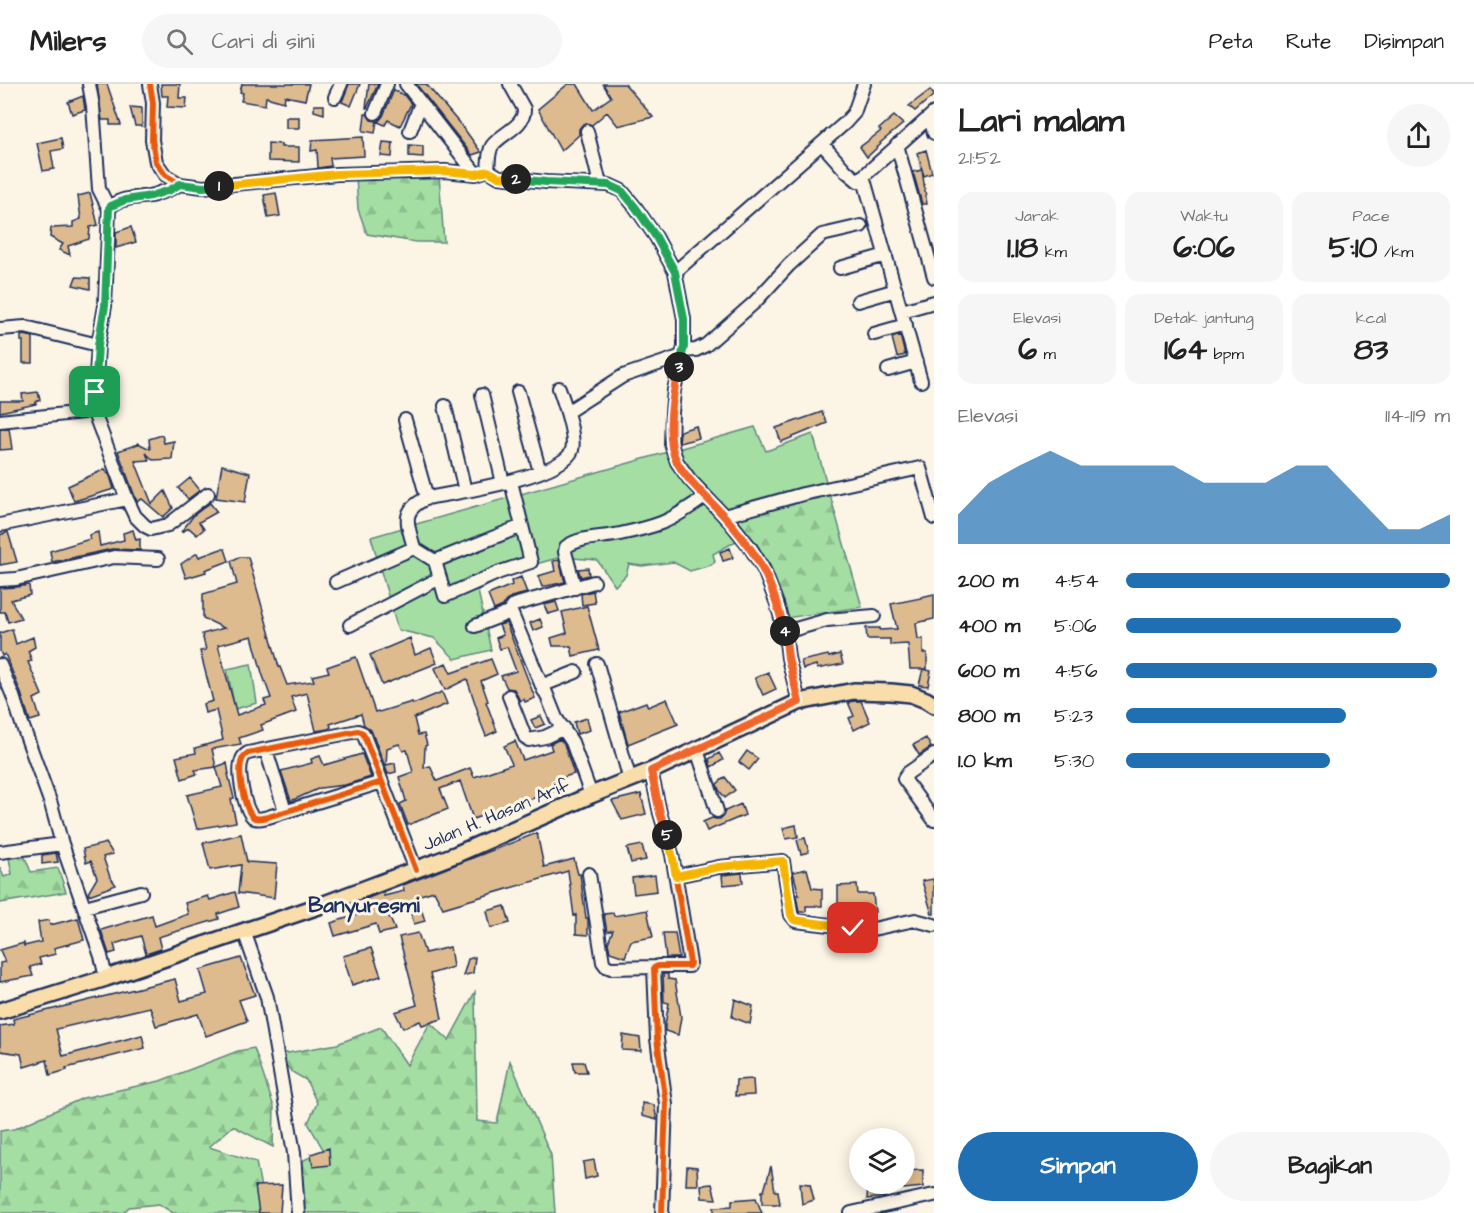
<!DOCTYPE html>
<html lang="id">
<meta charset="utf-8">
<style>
body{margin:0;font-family:"Architects Daughter",sans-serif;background:#f6f6f6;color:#222;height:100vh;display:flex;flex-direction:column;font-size:22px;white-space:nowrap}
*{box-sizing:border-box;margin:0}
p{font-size:20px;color:#767676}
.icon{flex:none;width:33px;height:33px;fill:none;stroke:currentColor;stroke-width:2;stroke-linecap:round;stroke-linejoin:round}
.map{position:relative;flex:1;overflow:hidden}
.side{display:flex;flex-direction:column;background:#fff;width:540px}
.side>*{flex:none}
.buttons{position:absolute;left:849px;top:1044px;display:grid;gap:12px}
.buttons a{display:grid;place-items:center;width:66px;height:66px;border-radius:50%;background:#fff;box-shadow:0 3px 15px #0003;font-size:30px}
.pin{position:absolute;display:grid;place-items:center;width:51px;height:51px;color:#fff;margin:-26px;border-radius:12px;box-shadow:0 3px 9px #0006}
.km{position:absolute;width:30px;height:30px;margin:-15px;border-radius:50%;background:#222;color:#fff;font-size:16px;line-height:30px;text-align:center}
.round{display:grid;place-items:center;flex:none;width:63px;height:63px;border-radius:32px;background:#f6f6f6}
.head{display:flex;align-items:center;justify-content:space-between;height:102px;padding:0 24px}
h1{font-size:33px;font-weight:800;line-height:45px}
.figures{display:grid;grid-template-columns:repeat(3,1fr);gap:9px;height:102px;padding:6px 24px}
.figures div{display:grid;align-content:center;border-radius:15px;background:#f6f6f6;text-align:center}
.figures b{font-size:30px;font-weight:800}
.figures small{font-size:16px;font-weight:400}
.figures p{font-size:16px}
.chart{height:168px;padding:12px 24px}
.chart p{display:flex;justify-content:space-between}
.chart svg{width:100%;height:108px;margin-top:6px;fill:#1f6fb2;opacity:.7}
.action{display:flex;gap:12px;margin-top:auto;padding:12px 24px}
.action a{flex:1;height:69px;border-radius:36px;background:#1f6fb2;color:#fff;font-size:24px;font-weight:800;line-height:69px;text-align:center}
.action a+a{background:#f6f6f6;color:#222}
ul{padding:0 24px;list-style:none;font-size:20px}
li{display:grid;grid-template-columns:96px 72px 1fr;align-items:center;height:45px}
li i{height:15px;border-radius:8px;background:#1f6fb2}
header{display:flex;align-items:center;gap:36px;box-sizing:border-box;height:84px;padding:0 30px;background:#fff;border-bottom:2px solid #e0e0e0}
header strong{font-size:28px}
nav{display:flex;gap:33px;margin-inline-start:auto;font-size:21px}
.search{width:420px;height:54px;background:#f6f6f6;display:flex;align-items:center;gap:15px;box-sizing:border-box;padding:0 21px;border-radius:33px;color:#767676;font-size:22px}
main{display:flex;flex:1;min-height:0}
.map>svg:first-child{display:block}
</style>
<header>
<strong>Milers</strong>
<div class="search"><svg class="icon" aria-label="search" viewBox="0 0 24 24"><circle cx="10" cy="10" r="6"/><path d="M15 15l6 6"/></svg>Cari di sini</div>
<nav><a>Peta</a><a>Rute</a><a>Disimpan</a></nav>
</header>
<main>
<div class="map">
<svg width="934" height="1129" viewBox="0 0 934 1129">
<defs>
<pattern id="forest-firs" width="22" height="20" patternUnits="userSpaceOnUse" patternTransform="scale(1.5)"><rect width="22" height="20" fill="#a5dea3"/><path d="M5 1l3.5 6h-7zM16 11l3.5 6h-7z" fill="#8dbf8f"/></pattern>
</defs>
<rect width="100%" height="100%" fill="#fcf5e5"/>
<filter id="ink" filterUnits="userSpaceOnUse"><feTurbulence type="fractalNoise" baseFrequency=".0167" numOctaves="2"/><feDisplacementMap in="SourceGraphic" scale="12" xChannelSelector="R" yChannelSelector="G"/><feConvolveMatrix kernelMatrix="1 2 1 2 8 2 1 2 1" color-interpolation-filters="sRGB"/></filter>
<g filter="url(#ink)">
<path fill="#a5dea3" stroke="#608680" stroke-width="1.5" d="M755 343 766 367 813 350 827 401 719 435 738 456 713 470 715 478 711 481 690 487 673 478 642 482 629 480 626 491 615 502 597 476 561 473 515 486 478 507 491 566 455 575 434 554 398 546 371 453Z
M251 580 257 619 235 625 227 585Z"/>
<path fill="url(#forest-firs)" stroke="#608680" stroke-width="1.5" d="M439 91 444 158H416L367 150 358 125 356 93Z
M830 411 862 523 786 534 770 482 734 434Z
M24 771 31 788 58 784 66 808 0 819V783L4 793 12 790 9 774Z
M475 908 477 1037 497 1039 510 977 551 1071 555 1129H305L295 1080 324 1067 308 1039 317 1019 306 996 292 988 277 971 337 960 381 943 407 981 430 939 449 956Z
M254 964 274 1023 273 1063 233 1042 209 1063 256 1078 266 1129H173L159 1120 129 1123 123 1129H0V1047L14 1045 83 1014 160 997 238 967Z"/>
<path fill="#ddbb8f" stroke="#1b2f5e" stroke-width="1.5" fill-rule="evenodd" d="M97 0H107L121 41H110V36H102Z
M161 0H180L179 14H187L186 24 167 23 168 12H162Z
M242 0H309L305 16 285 12 284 18 266 13 265 21 241 17 243 9 240 8Z
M349 0H360L351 22 342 18Z
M369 0H378L367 24H366Z
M416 0H426L465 46 481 68 472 71Z
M568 0H577L593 26 611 13 603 0H625L653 33 618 42 607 28 592 41 586 39 582 41 579 45V51L561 67 538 25Z
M394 6 404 11 411 20 400 42 388 36 385 41 378 38 383 32Z
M930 6 934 11 915 27 909 22Z
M83 12 85 26 72 30 68 18Z
M314 21H324V30L314 27Z
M130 23 142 24V42H135Z
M365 30H367L371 36 377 37 375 49 363 47Z
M894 32 903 40 880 59 881 60 867 73 860 63 881 47 879 45Z
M286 33H299V44H286Z
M363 53 364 72 330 74 331 82 318 84 317 66 311 67 312 56Z
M61 54 63 65 51 67 54 85 43 87 37 59Z
M383 58 393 59 392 73 381 72Z
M268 59 281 60V63H299V78L268 77Z
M409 61 423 62V73L409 72Z
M926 66 932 89 924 92 917 69Z
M922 86 927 120H922L913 88Z
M90 109 98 141 90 143 89 155 68 162 70 171 59 166 63 160 50 153 51 144 73 143V138L81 135 78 112Z
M276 109 280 132 268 134 264 111Z
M131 143 136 158 116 164V148Z
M76 193 90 194V205L73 201Z
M24 251 33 253V279H23V257H21V252Z
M900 251 905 271 897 273 892 254Z
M38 308 40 316 36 318V320L0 328V317H23L22 310Z
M822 328 827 339 781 358 776 344Z
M696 342 699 354 679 359 680 347Z
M9 344 12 365 0 366V345Z
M162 351 164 359 174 357 172 375 153 376 146 369 149 376 135 377 152 420 165 407 173 424 163 433 142 415 137 418 118 367 138 360V359L150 365 149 355Z
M222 381 250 389 245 418 216 414Z
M105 385 110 392 114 405 74 417 68 402Z
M190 394 200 406 188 415 178 404Z
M210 419 217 428 199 438 204 445 197 451 189 444 181 448 194 431Z
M133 446 136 456 140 455V466L112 465 52 478 50 467 90 455 89 451 98 448 100 462 124 456 123 449Z
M8 448 17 478 0 481V451Z
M730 464 733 474 723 477 720 468Z
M221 465H225L229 477 205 486 206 488 186 494 181 480 197 469 199 473Z
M239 473H248L279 583H280L287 601 314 597 312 592 329 588 327 583 356 573 375 628 378 627 379 628 412 618 413 620 442 608 447 620 414 634 418 651 424 650 427 661 425 662 424 684 430 682 437 697 470 684 474 693 512 680 504 662 515 657 523 676 552 666 550 660 560 655 564 660 574 690 557 695 560 705 473 735 460 697 440 705 448 725 408 741 400 720 406 717 399 693 413 688 407 666 403 667 399 660 387 664 386 681 395 679 396 688 388 690 371 646 364 641 361 630 330 640 331 643 328 645 316 647 307 609 291 613 296 628 261 641 263 646 239 654 241 660 212 665 216 683 195 686 197 690 182 695 176 673 196 669 195 664 223 656 216 626 205 629 203 620 213 617 200 567 206 566 202 550 224 544 203 534V510L237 500 231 477ZM252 552 262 589 271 614 264 616 266 621 237 631 218 561Z
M559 476 565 498 542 503 538 492 555 487 553 477Z
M588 484 589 491 581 493 578 485Z
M521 493 527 509 511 513 505 518 503 522 494 526 488 511 512 501 511 497Z
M29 501 30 511 11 516 21 534 8 538 5 528H0V504L17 503Z
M593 507 595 519 582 521 581 510Z
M934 510V535L916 539 918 555H923V569H927V585H910L908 560 890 561V555H867L866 544H880V546L897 545 891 520 921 514V513Z
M556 518 559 527 548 530 544 521Z
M587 522 599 566 573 572 571 562H553L551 554 567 549 562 528Z
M540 535 543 543 533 547 530 539Z
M506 539 535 614 525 618 524 615 520 617 514 605 507 604 501 592 516 587 507 563 500 565 496 554 503 551 499 541Z
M12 545 16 560 33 553 35 563 28 567 32 577 28 578 42 611 34 615 40 634 30 637 21 609 5 570 2 572 0 567V549Z
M410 554 415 571 431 564 437 579 382 601 370 571Z
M840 570 843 580 817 585 816 581 803 585 801 577 828 571 829 573Z
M491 575 497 590 481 597 488 617 486 618 497 647 486 652 477 629 478 628 467 595 445 606 435 584 446 579 451 589Z
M923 585 931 587 928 602 919 601Z
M768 588 776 605 763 611 755 594Z
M667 615 678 640 628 660 619 628 646 618 648 623Z
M855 617H861L870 638 854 646 849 634 854 632 848 618Z
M541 632 545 640 535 644 531 636Z
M587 634 590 646 577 650 574 638Z
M926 654 931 663 919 671 913 661Z
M747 667 758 675 749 686 739 678Z
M719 669 723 676 711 683 709 675Z
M362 670 371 693 345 701 320 704 291 717 281 687 312 679 311 675 320 672 324 681Z
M227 679 229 690H228L234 714 231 715 236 738 197 745 187 711 222 703 216 683Z
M725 693 735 706 725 714 719 706 717 700Z
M641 710 646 730 622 736 612 717Z
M741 720 745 731 707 747 703 738 712 734 716 735H720L723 732 725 727Z
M796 741 798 753 786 755 783 744Z
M537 749 544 783 574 775 578 790H580L586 834H588V851L576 850V831L574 832 568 787 443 824 434 807 417 812 425 837 414 840 408 819 386 825 395 846 379 850 376 840 335 852 331 839 369 827 366 815 383 808 384 812 404 807 403 801Z
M241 750 247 778 277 780 274 814 238 809 241 781 210 786 203 759Z
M805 754 809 768 801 770 797 756Z
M106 759 113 770 103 773 110 793 116 801 89 811 88 809 97 794 91 777 86 779 83 765Z
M642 761 646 776 631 779 627 764Z
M56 769 58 778 42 780V771Z
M807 785 812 804 822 805V822H806V828H799L796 811H799L793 788Z
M742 789 743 799 723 801 722 791Z
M655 791 657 807 634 810 632 794Z
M933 795 934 801V830H932L922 797Z
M857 801 858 810H873L875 828 861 826 862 829 838 827V802Z
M235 808 239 823 218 830 219 835 158 853 161 865 146 870 141 852 114 860 116 868 109 870 101 846 152 831 155 842 188 830 185 819 208 812 210 816Z
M505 822 510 839 491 844 487 827Z
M647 826 653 853 631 857 625 873 610 868 608 859 613 846 607 848 604 830 613 829 614 832Z
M78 834 84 856 54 864 56 870 39 874 41 880 30 883 33 892 0 898V879L5 878 0 866 24 859V862L41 858 38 838 49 836 50 841Z
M418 849 425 869 450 863 453 883 430 890 437 914H438L442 935 422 941 420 937 403 944 395 928 417 921 399 853Z
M663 849H675L679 874H666Z
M371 864 381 892 352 901 343 872Z
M475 873 473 889 463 892 468 875Z
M241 874 255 911 239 916 247 937 206 952 198 930 156 942 150 923 56 945 63 972 142 951 145 964 66 984 67 986 50 991 47 976 24 983 21 970 0 967V942L14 940 13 935 175 895 181 917 207 910 200 886Z
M663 890H668V895L675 896 681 933 678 951 665 947V941L669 919 664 918Z
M735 915 753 922 750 940 732 933Z
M623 951 640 954 641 967 622 966Z
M573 978H584L587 988H575Z
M753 995 754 1011 735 1012 736 996Z
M642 1019 654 1021 657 1036 642 1032Z
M329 1064 330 1081 313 1083 311 1070Z
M594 1076 597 1092 585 1095 583 1078Z
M687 1082 697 1083 698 1101H686Z
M771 1082 775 1107H778L780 1120H762V1107H764Z
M923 1086V1103L904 1105V1087Z
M800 1099 810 1100 814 1116 802 1120Z
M712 1100 716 1115 702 1114 701 1101Z
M868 1100H885L886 1113 867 1115Z
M282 1101 280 1129H259L255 1102Z
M756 1114 762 1129H714V1123L732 1122V1116Z"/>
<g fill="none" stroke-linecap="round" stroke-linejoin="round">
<g stroke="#1b2f5e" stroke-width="16">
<path id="minor" d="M89 0 93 22 99 105 109 125
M150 0 153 19 152 56 156 78 165 91 180 100 203 103 337 90 445 87 476 90 488 86 499 93 546 98 609 101 622 107 636 124 656 153 675 188 684 235V263L674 306 672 328 671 360 677 378 690 396 730 438 750 463 764 486 777 520 785 548 788 574 799 618
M406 0 476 90
M335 13 341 0
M375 29 387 0
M930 33 934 49
M410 47 421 19
M587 47 600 100
M822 60 846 87 858 97 934 29
M897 61 934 193
M488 86C489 79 488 69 492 62 501 49 525 43 524 25L510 0
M863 92 921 297
M840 184 886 171
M675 188 845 39 854 29 864 0
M858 217 896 206
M902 227 934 218
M0 245 25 243 98 261
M874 250 906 241
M683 267 696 266 706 261 755 218 789 181 822 151 861 142
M888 286 916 278
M518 308 540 388
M482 311 503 399
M91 321 127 415 135 432 145 442 151 445 168 441 208 410
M445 322 465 407
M567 328 623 292 682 272
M405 336 427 414
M0 337 84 328 93 318 95 308 98 261 105 222 109 125C118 112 140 115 154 111 163 108 172 105 180 100
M511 398 531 478 500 488 445 512 435 477 522 442
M724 432 803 410 920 384 934 434
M0 441 127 415
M435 477 414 464C408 440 399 427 427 414 454 409 563 393 572 366 576 352 564 318 559 304
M0 496 16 495 114 473 158 475
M336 498 414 464
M575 504 565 468 566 463C580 452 604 454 620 450 634 447 648 444 661 439 677 433 691 422 705 413
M350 541 440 494
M475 542 511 528
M785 548 827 536 874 532
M597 580 630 696
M0 581 13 612 22 640 51 720 62 760 101 872 106 894
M576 588 546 600 544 604 556 634 572 658 591 711
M544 607 511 528V524L514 521 594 498
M509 612 525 653 529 656 545 653 564 644
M266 666 285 727
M697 666 717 727
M934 671 908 689 904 695 934 736
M651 687 660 729 672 770 690 879 689 882H658L654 884 657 955 666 1020 662 1129
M382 698 268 733C263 734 257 736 253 733 244 725 237 687 242 676 243 672 244 672 248 669L358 647 363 649 416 786
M0 768 62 760
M589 790 603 878 606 882 611 884 655 883
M676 792 719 783 783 777 791 831 796 837 864 845H873L915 836 934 841
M85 823 141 808
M244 847 267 913 294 1069 298 1129
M851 1129 934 1111"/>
</g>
<g stroke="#1b2f5e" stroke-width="20">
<path id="major" d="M0 927 106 894 319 822 457 770 591 711 651 687 799 618 854 607 891 608 911 610 926 616 934 621"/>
</g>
<use href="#minor" stroke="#fcf5e5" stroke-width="12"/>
<use href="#major" stroke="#f9deab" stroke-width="15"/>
<g stroke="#fcf5e5" stroke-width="10">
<path id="cycleway" d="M150 0 153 19 152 56 156 78 165 91 180 100 203 103 337 90 445 87 476 90 488 86 499 93 546 98 609 101 622 107 636 124 656 153 675 188 684 235V263L674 306 672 328 671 360 677 378 690 396 730 438 750 463 764 486 777 520 785 548 788 574 799 618
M651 687 660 729 672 770 690 879 689 882H658L654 884 657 955 666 1020 662 1129
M382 698 268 733C263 734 257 736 253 733 244 725 237 687 242 676 243 672 244 672 248 669L358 647 363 649 416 786"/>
</g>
<use href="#cycleway" stroke="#e8590c" stroke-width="6"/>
</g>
</g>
<g fill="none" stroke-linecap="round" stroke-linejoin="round" filter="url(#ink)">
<g stroke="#fff" stroke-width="12">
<path id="split-1" d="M95 308 98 261 105 222 109 124 111 122 125 116 151 112 170 106 180 100 203 103 219 102"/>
</g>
<g stroke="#fff" stroke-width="12">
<path id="split-2" d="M219 102 337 90 445 87 476 90 488 87 499 93 516 95"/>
</g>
<g stroke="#fff" stroke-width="12">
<path id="split-3" d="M516 95 546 98 609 101 622 107 636 124 656 153 675 188 684 235V263L679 283"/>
</g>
<g stroke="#fff" stroke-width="12">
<path id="split-4" d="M679 283C673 309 664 354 677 378 684 391 694 401 704 411 720 427 736 444 749 463 768 488 776 517 785 547"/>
</g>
<g stroke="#fff" stroke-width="12">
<path id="split-5" d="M667 751 660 729 651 687 799 618 788 574 785 547"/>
</g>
<g stroke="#fff" stroke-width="12">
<path id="split-6" d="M667 751 672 770 676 792 719 783 783 777 791 831 794 836 853 844"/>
</g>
<use href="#split-1" stroke="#22a559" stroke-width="8"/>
<use href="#split-2" stroke="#f5b400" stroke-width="8"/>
<use href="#split-3" stroke="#22a559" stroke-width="8"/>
<use href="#split-4" stroke="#f0652b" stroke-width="8"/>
<use href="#split-5" stroke="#f0652b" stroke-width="8"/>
<use href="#split-6" stroke="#f5b400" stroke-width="8"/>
</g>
<g text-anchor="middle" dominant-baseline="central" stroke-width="6" stroke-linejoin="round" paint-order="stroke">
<g font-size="18" fill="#1b2f5e" stroke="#fcf5e5">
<text transform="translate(496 731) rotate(-23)">Jalan H. Hasan Arif</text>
</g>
<g font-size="21" font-weight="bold" fill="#1b2f5e" stroke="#fcf5e5">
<text x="364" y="821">Banyuresmi</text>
</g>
</g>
</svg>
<div class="buttons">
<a><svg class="icon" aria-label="layers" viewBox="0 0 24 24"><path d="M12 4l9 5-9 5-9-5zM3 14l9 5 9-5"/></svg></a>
</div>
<div class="pin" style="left:95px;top:308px;background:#1e9e55"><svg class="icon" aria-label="arrive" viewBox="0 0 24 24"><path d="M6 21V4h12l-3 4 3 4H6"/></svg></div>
<div class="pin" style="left:853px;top:844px;background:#d93025"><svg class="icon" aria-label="check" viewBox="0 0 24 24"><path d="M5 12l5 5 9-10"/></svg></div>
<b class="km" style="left:219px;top:102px">1</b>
<b class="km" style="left:516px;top:95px">2</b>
<b class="km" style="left:679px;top:283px">3</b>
<b class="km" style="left:785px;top:547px">4</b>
<b class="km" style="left:667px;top:751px">5</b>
</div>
<section class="side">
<div class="head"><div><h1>Lari malam</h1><p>21:52</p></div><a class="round"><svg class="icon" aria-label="share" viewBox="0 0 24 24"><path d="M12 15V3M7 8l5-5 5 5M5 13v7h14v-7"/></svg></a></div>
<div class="figures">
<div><p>Jarak</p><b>1.18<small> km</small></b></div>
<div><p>Waktu</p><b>6:06</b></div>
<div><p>Pace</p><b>5:10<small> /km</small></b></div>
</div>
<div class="figures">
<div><p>Elevasi</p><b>6<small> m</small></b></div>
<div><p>Detak jantung</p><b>164<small> bpm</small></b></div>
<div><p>kcal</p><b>83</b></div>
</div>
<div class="chart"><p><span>Elevasi</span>114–119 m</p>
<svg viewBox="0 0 160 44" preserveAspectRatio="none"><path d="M0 44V32L10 19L20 12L30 6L40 12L50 12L60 12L70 12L80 19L90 19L100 19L110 12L120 12L130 25L140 38L150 38L160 32V44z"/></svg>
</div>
<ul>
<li><b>200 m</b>4:54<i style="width:100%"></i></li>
<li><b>400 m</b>5:06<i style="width:85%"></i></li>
<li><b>600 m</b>4:56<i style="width:96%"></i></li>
<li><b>800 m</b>5:23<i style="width:68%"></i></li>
<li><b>1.0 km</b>5:30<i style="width:63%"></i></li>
</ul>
<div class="action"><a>Simpan</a><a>Bagikan</a></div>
</section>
</main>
